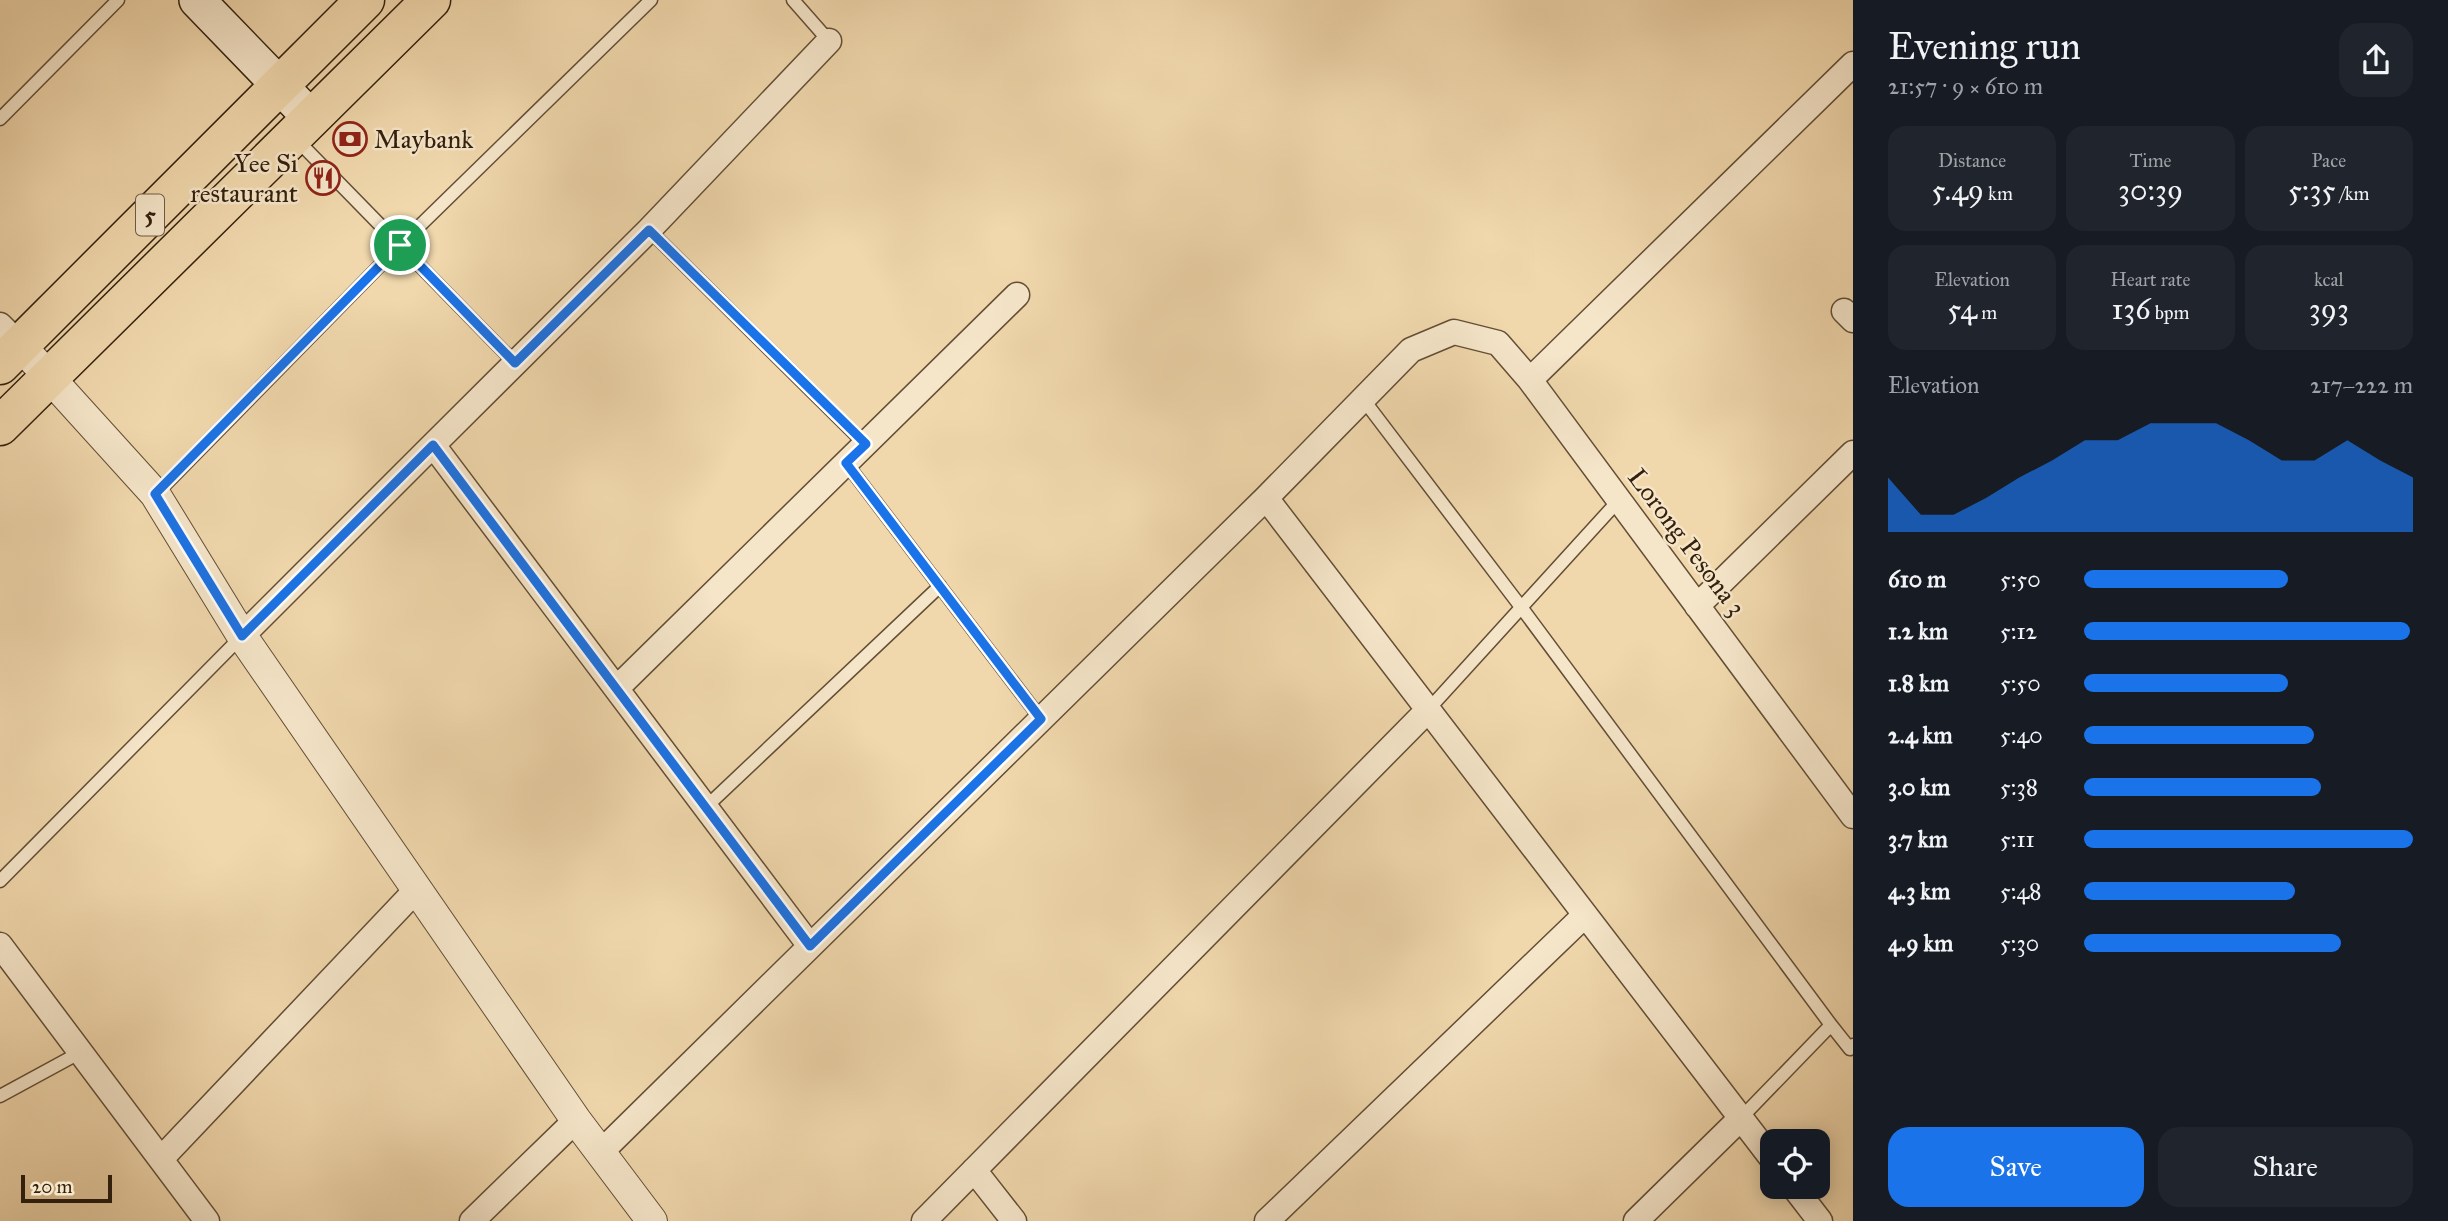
<!DOCTYPE html>
<meta charset="utf-8">
<style>
body{margin:0;font-family:"IM FELL Great Primer",serif;background:#20242c;color:#f1f3f6;height:100vh;display:flex;flex-direction:column;font-size:26px;white-space:nowrap}
*{box-sizing:border-box;margin:0}
p{font-size:23px;color:#9ea1a6}
.icon{flex:none;width:38px;height:38px;fill:none;stroke:currentColor;stroke-width:2;stroke-linecap:round;stroke-linejoin:round}
.map{position:relative;flex:1;overflow:hidden}
.details{display:flex;flex-direction:column;background:#171b24;width:595px}
.details>*{flex:none}
.fabs{position:absolute;left:1760px;top:1129px;display:grid;gap:14px}
.fabs a{display:grid;place-items:center;width:70px;height:70px;border-radius:14px;background:#171b24;box-shadow:0 4px 18px #0003;font-size:35px}
.scale{position:absolute;left:21px;bottom:18px;width:91px;box-sizing:border-box;padding-left:7px;border:4px solid #34200d;border-top:0;font-size:19px;line-height:24px;white-space:nowrap;color:#34200d;-webkit-text-stroke:5px #f5e5c9;paint-order:stroke}
.pin{position:absolute;display:grid;place-items:center;width:60px;height:60px;color:#fff;margin:-30px;border:4px solid #fff;border-radius:50%;box-shadow:0 2px 7px #0007}
.round{display:grid;place-items:center;flex:none;width:74px;height:74px;border-radius:21px;background:#20242c}
.overview{display:flex;align-items:center;justify-content:space-between;height:119px;padding:0 35px}
h1{font-size:38px;font-weight:600;line-height:52px}
.figures{display:grid;grid-template-columns:repeat(3,1fr);gap:10px;height:119px;padding:7px 35px}
.figures div{display:grid;align-content:center;border-radius:18px;background:#20242c;text-align:center}
.figures b{font-size:30px;font-weight:600}
.figures small{font-size:19px;font-weight:400}
.figures p{font-size:19px}
.chart{height:196px;padding:14px 35px}
.chart p{display:flex;justify-content:space-between}
.chart svg{width:100%;height:126px;margin-top:7px;fill:#1a73e8;opacity:.7}
.primary-button{display:flex;gap:14px;margin-top:auto;padding:14px 35px}
.primary-button a{flex:1;height:80px;border-radius:21px;background:#1a73e8;color:#fff;font-size:28px;font-weight:600;line-height:80px;text-align:center}
.primary-button a+a{background:#20242c;color:#f1f3f6}
ul{padding:0 35px;list-style:none;font-size:23px}
li{display:grid;grid-template-columns:112px 84px 1fr;align-items:center;height:52px}
li i{height:18px;border-radius:9px;background:#1a73e8}
main{display:flex;flex:1;min-height:0}
.map>svg:first-child{display:block}
</style>
<main>
<div class="map">
<svg width="1853" height="1221" viewBox="0 0 1853 1221">
<rect width="100%" height="100%" fill="#f0d7ac"/>
<filter id="stains"><feTurbulence type="fractalNoise" baseFrequency=".00286" numOctaves="4"/><feColorMatrix values="0 0 0 0 .2 0 0 0 0 .09 0 0 0 0 .02 0 0 0 .5 -.17"/></filter>
<radialGradient id="worn" r=".72"><stop offset=".6" stop-color="#630" stop-opacity="0"/><stop offset="1" stop-color="#630" stop-opacity=".3"/></radialGradient>
<g fill="none" stroke-linecap="round" stroke-linejoin="round">
<g stroke="#634e35" stroke-width="15">
<path id="service" d="M793 0 829 41
M0 119 118 0
M296 139 515 363
M649 230 865 444
M1363 399 1521 607 1831 1025
M846 463 1041 719
M156 494 400 245 651 0
M1428 710 1619 500
M706 807 940 586
M0 881 242 636
M0 1096 81 1052
M1741 1118 1831 1025 1850 1049 1853 1045"/>
</g>
<g stroke="#634e35" stroke-width="27">
<path id="minor" d="M1844 311 1853 320
M0 325 20 345
M1530 380 1853 64
M433 445 649 230 829 41
M1266 498 1773 1160
M1697 606 1853 453
M242 636 433 445 810 946
M617 688 1017 295
M0 945 207 1221
M601 1152 1266 498 1411 350 1454 332 1498 343 1530 380 1853 816
M161 1159 418 888
M974 1170 1014 1221
M1793 1186 1820 1221
M472 1221 576 1120
M924 1221 1428 710
M1267 1221 1585 915
M1636 1221 1741 1118"/>
</g>
<g stroke="#634e35" stroke-width="32">
<path id="tertiary" d="M20 345 155 494 242 636 576 1120 652 1221"/>
</g>
<g stroke="#34200d" stroke-width="38">
<path id="secondary" d="M197 0 312 119"/>
</g>
<g stroke="#34200d" stroke-width="41">
<path id="trunk" d="M0 365 365 0
M0 426 431 0"/>
</g>
<use href="#service" stroke="#f5e5c9" stroke-width="12"/>
<use href="#minor" stroke="#f5e5c9" stroke-width="24"/>
<use href="#tertiary" stroke="#f5e5c9" stroke-width="30"/>
<use href="#secondary" stroke="#f5e5c9" stroke-width="35"/>
<use href="#trunk" stroke="#f0d7ac" stroke-width="38"/>
</g>
<g fill="none" stroke-linecap="round" stroke-linejoin="round">
<g stroke="#fff" stroke-width="14">
<path id="route" d="M649 230 866 444 846 463 1041 719 810 946 433 445 242 636 155 494 400 245 515 363Z"/>
</g>
<use href="#route" stroke="#1a73e8" stroke-width="9"/>
</g>
<defs>
<g id="bank-ring" transform="scale(1.75)"><circle r="9.5" fill="#f5e5c9" stroke="#8f2418" stroke-width="1.5"/><path d="M-6-4H6V4H-6ZM0-2.3a2.3 2.3 0 1 0 0 4.6a2.3 2.3 0 1 0 0-4.6Z" fill="#8f2418"/></g>
<g id="restaurant-ring" transform="scale(1.75)"><circle r="9.5" fill="#f5e5c9" stroke="#8f2418" stroke-width="1.5"/><path d="M-5-6h1v4h1v-4h1v4h1v-4h1v5L-1.5 .5V6h-2V.5L-5-1ZM5-6V6H3V1.5H1.5Q1.5-4 5-6Z" fill="#8f2418"/></g>
</defs>
<g fill-rule="evenodd">
<use href="#bank-ring" x="350" y="139"/>
<use href="#restaurant-ring" x="323" y="178"/>
</g>
<g text-anchor="middle" dominant-baseline="central" stroke-width="5" stroke-linejoin="round" paint-order="stroke">
<rect fill="#f5e5c9" stroke="#6e5b45" stroke-width="2" x="136" y="194.5" width="28" height="41" rx="5"/>
<g font-size="24" font-weight="bold" fill="#34200d">
<text x="150" y="215">5</text>
</g>
<g font-size="26" fill="#34200d" stroke="#f5e5c9" text-anchor="start">
<text x="374" y="139">Maybank</text>
<text x="298" y="163" text-anchor="end">Yee Si<tspan x="298" dy="30">restaurant</tspan></text>
</g>
<g font-size="26" fill="#34200d" stroke="#f5e5c9">
<text transform="translate(1687 542) rotate(53)">Lorong Pesona 3</text>
</g>
</g>
<rect width="100%" height="100%" filter="url(#stains)"/>
<rect width="100%" height="100%" fill="url(#worn)"/>
</svg>
<div class="fabs">
<a><svg class="icon" aria-label="locate" viewBox="0 0 24 24"><circle cx="12" cy="12" r="6"/><path d="M12 2v4M12 18v4M2 12h4M18 12h4"/></svg></a>
</div>
<div class="scale">20 m</div>
<div class="pin" style="left:400px;top:245px;background:#1e9e55"><svg class="icon" aria-label="arrive" viewBox="0 0 24 24"><path d="M6 21V4h12l-3 4 3 4H6"/></svg></div>
</div>
<section class="details">
<div class="overview"><div><h1>Evening run</h1><p>21:57 · 9 × 610 m</p></div><a class="round"><svg class="icon" aria-label="share" viewBox="0 0 24 24"><path d="M12 15V3M7 8l5-5 5 5M5 13v7h14v-7"/></svg></a></div>
<div class="figures">
<div><p>Distance</p><b>5.49<small> km</small></b></div>
<div><p>Time</p><b>30:39</b></div>
<div><p>Pace</p><b>5:35<small> /km</small></b></div>
</div>
<div class="figures">
<div><p>Elevation</p><b>54<small> m</small></b></div>
<div><p>Heart rate</p><b>136<small> bpm</small></b></div>
<div><p>kcal</p><b>393</b></div>
</div>
<div class="chart"><p><span>Elevation</span>217–222 m</p>
<svg viewBox="0 0 160 44" preserveAspectRatio="none"><path d="M0 44V25L10 38L20 38L30 32L40 25L50 19L60 12L70 12L80 6L90 6L100 6L110 12L120 19L130 19L140 12L150 19L160 25V44z"/></svg>
</div>
<ul>
<li><b>610 m</b>5:50<i style="width:62%"></i></li>
<li><b>1.2 km</b>5:12<i style="width:99%"></i></li>
<li><b>1.8 km</b>5:50<i style="width:62%"></i></li>
<li><b>2.4 km</b>5:40<i style="width:70%"></i></li>
<li><b>3.0 km</b>5:38<i style="width:72%"></i></li>
<li><b>3.7 km</b>5:11<i style="width:100%"></i></li>
<li><b>4.3 km</b>5:48<i style="width:64%"></i></li>
<li><b>4.9 km</b>5:30<i style="width:78%"></i></li>
</ul>
<div class="primary-button"><a>Save</a><a>Share</a></div>
</section>
</main>
